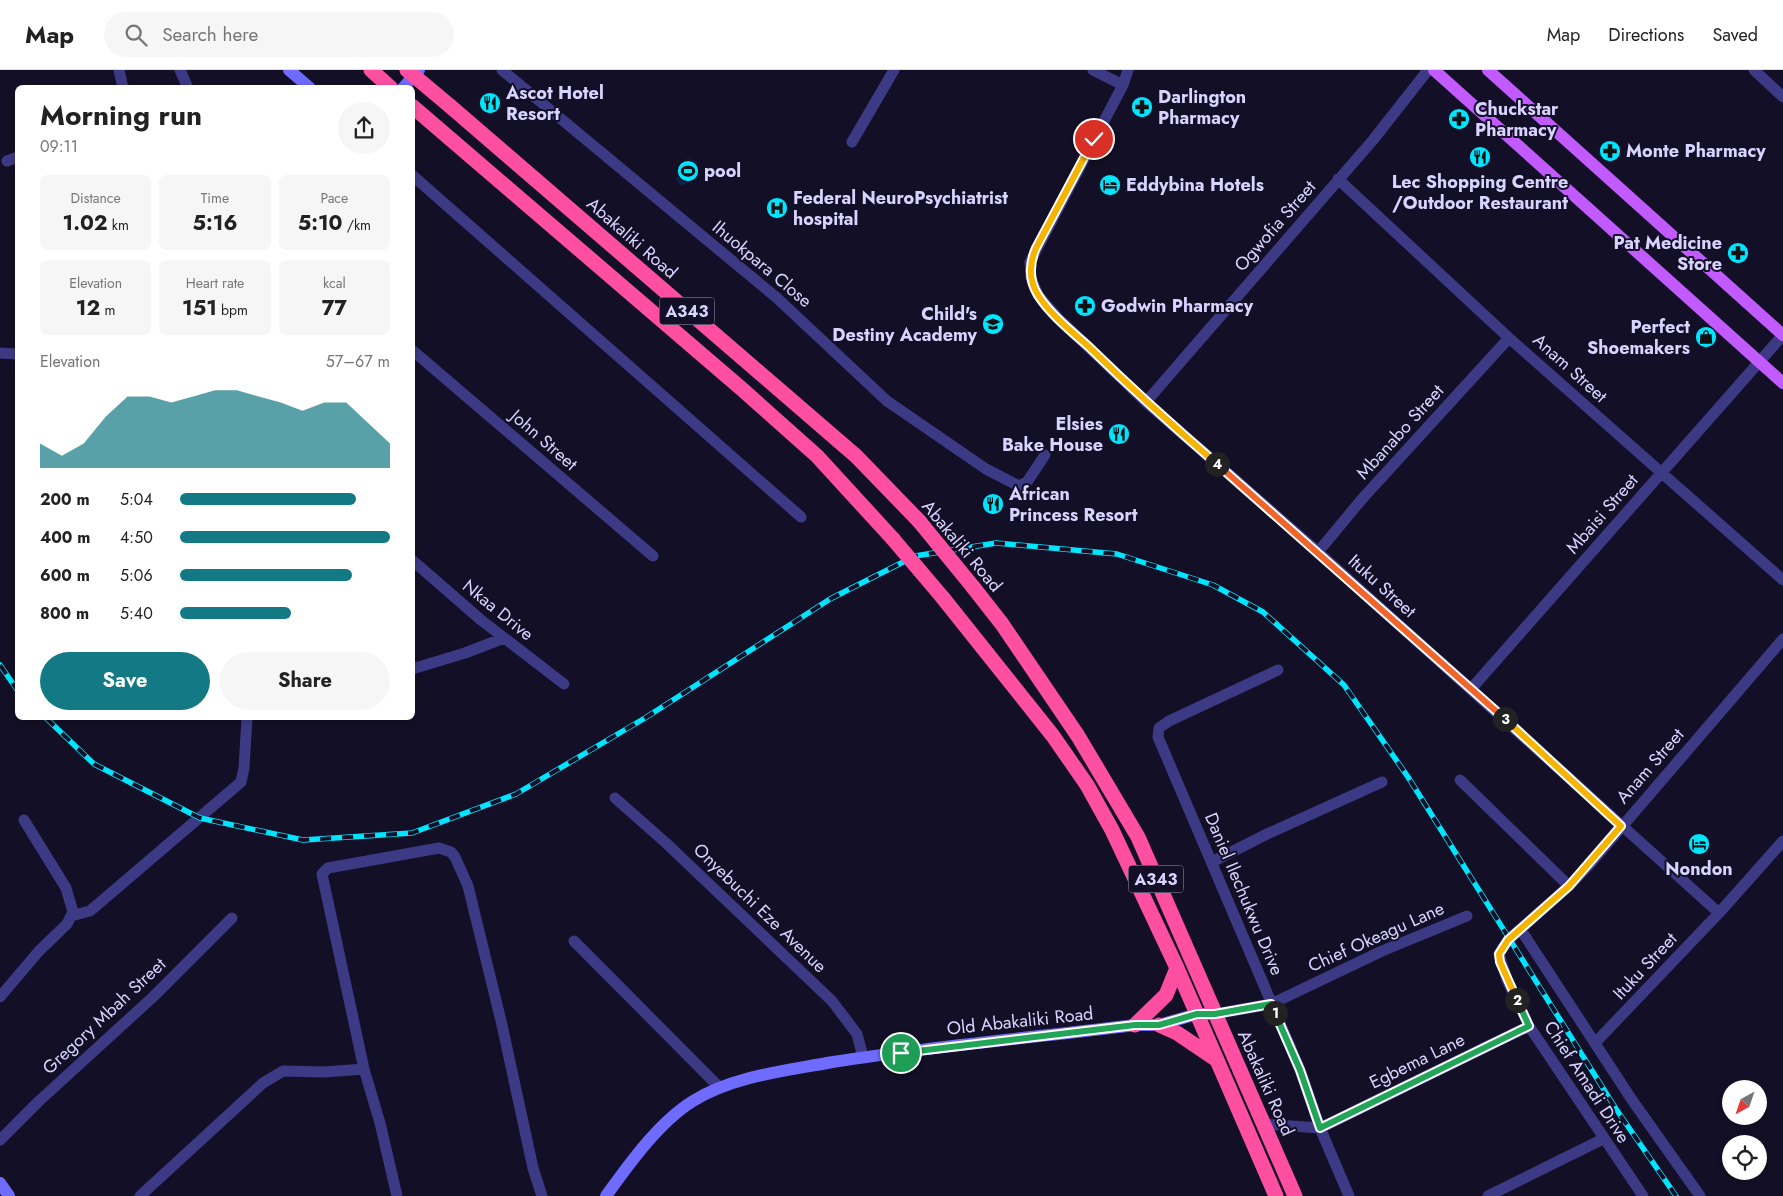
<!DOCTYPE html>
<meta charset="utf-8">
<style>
body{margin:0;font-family:Jost,sans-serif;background:#f6f6f6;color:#222;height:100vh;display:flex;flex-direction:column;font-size:19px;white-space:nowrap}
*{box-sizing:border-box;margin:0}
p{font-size:16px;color:#767676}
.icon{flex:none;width:28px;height:28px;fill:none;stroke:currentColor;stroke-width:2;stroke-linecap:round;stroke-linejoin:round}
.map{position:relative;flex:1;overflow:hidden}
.details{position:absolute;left:15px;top:15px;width:400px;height:635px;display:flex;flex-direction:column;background:#fff;border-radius:8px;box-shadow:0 2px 8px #0003}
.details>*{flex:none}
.needle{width:32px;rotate:220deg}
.tools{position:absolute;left:1722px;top:1010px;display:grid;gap:10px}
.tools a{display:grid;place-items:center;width:45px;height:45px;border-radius:50%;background:#fff;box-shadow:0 2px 8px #0003;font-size:25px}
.pin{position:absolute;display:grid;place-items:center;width:42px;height:42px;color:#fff;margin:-21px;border:2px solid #fff;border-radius:50%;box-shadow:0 1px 5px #0007}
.km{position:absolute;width:25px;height:25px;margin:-12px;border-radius:50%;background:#222;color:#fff;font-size:14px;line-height:25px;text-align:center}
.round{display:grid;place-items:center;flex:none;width:52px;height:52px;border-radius:26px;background:#f6f6f6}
.overview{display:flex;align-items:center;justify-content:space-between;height:85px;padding:0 25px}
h1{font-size:28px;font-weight:700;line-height:38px}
.stats{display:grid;grid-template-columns:repeat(3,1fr);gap:8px;height:85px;padding:5px 25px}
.stats div{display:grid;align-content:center;border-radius:8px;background:#f6f6f6;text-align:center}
.stats b{font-size:21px;font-weight:700}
.stats small{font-size:14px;font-weight:400}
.stats p{font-size:14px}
.chart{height:140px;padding:10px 25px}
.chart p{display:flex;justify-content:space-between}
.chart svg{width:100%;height:90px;margin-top:5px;fill:#137a85;opacity:.7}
.button{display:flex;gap:10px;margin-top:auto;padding:10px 25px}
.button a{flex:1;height:58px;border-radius:30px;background:#137a85;color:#fff;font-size:20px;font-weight:700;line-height:58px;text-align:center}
.button a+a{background:#f6f6f6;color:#222}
ul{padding:0 25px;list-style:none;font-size:16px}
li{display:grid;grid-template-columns:80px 60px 1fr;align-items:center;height:38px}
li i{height:12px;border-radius:6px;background:#137a85}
header{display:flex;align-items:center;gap:30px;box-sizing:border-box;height:70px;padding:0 25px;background:#fff;border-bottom:1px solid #e0e0e0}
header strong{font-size:24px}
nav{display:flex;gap:28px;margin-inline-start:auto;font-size:18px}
.search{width:350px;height:45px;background:#f6f6f6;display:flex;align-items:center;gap:12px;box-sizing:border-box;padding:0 18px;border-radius:28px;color:#767676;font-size:19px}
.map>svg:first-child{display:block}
</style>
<header>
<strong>Map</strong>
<div class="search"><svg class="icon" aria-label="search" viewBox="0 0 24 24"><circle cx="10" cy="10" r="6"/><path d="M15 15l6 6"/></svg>Search here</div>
<nav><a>Map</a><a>Directions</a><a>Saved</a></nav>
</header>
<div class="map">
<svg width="1783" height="1126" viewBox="0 0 1783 1126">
<rect width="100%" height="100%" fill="#130f26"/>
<path fill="#0c2248" d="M687 88 698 92 689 112 681 116 676 109Z"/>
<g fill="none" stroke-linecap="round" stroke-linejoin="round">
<path stroke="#3d3a85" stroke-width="11" d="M119 0 123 18
M180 0 188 18
M502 0 777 228 887 331 986 399 1019 416 1027 412 1045 385
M1093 0 1123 15
M1128 0 1123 15 1030 192 1031 208 1038 225 1059 249 1146 332 1318 482 1719 843
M1754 0 1783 27
M852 72 894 0
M7 91 18 87
M412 105 801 447
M1338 109 1509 268 1783 510
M412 280 653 486
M0 283 18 284
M1146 332 1373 70 1428 0
M1318 482 1362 429 1509 268
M412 490 481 550 564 614
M412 599 465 583 504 568
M1278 600 1169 651 1159 658 1158 667 1300 1000 1320 1058 1349 1126
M1471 619 1783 265
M1460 710 1569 816
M615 728 666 773 832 931 857 964 863 987
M1212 792 1265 765 1382 712
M71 846 90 841 241 712 244 698 247 648
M1521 860 1632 1030 1700 1126
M574 871 720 1018
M0 927 39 881 67 854 73 842 66 818 24 750
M1215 944 1271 934 1382 881 1467 846
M1595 973 1719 843 1783 771
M364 999 380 1053 397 1126
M1263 1054 1320 1058 1529 956
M0 1070 38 1032 153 927 232 848
M140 1126 263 1013 283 1001 324 1002 364 999 322 804 328 798 439 778 451 782 455 787 468 816 502 955 533 1098 542 1126
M1488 1126 1603 1069
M1643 1126 1529 956 1507 910 1499 884 1508 870 1569 816 1590 794 1783 569"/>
<path stroke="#6f6bff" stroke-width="12" d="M289 0 310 18
M403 18 419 0
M0 1113 9 1126
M606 1126C629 1094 659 1052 693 1031 731 1007 783 1001 827 993 929 976 1033 968 1135 955H1159L1197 944H1215"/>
<path stroke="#c25bff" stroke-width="12" d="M1434 0 1783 313
M1488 0 1783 265"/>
<path stroke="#ff4fa3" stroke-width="15" d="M371 0 391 18
M412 36 743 320 817 386 893 469
M450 36 856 386 919 451
M973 517 1002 554 1078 666 1138 767 1295 1126
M943 528 1053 666 1087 715 1112 760 1177 898 1276 1126
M1135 955 1166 925 1177 898
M1159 955 1177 963 1217 990"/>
<g stroke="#00e5ff" stroke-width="5.5">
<path id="rail" d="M0 595 18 621
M46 648 94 694 200 748 303 770 412 763 516 724 645 648 830 529 915 486 996 473 1117 484 1213 515 1263 542 1344 615 1408 707 1616 1039 1676 1126"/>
</g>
<use href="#rail" stroke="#130f26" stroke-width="4" stroke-dasharray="11" stroke-linecap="butt"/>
<path stroke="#ff4fa3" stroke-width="15" d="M407 0 450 36
M919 451 973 517
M893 469 943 528"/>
</g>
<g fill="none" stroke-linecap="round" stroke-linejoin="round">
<g stroke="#fff" stroke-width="10">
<path id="split-1" d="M901 983 1135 955H1159L1197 944H1215L1271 934 1275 943"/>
</g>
<g stroke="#fff" stroke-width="10">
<path id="split-2" d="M1275 943 1300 1000 1320 1058 1529 956 1517 930"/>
</g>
<g stroke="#fff" stroke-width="10">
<path id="split-3" d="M1505 649 1621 756 1569 816 1508 870 1499 884 1500 892 1517 930"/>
</g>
<g stroke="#fff" stroke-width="10">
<path id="split-4" d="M1217 394 1505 649"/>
</g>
<g stroke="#fff" stroke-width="10">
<path id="split-5" d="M1094 69 1036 178C1029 194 1028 209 1038 225 1050 244 1071 261 1088 276 1130 317 1173 356 1217 394"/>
</g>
<use href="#split-1" stroke="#22a559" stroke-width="6"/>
<use href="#split-2" stroke="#22a559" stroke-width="6"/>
<use href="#split-3" stroke="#f5b400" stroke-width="6"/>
<use href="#split-4" stroke="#f0652b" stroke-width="6"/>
<use href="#split-5" stroke="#f5b400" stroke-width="6"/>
</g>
<defs>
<g id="restaurant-disc" transform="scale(1.125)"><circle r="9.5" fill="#00e5ff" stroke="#130f26"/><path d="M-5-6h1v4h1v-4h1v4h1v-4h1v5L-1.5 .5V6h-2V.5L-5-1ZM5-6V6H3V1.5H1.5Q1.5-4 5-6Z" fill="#111"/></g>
<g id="pharmacy-disc" transform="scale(1.125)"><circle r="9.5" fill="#00e5ff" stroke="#130f26"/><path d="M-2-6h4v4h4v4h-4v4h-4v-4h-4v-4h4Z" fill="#111"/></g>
<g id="stadium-disc" transform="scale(1.125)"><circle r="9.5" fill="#00e5ff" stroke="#130f26"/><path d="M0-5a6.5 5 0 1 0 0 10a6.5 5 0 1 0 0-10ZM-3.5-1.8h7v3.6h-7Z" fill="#111"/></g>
<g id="hotel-disc" transform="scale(1.125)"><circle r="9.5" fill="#00e5ff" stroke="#130f26"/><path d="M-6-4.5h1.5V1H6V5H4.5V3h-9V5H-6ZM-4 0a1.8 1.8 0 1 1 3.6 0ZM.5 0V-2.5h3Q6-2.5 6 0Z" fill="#111"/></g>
<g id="hospital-disc" transform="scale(1.125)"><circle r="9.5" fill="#00e5ff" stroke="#130f26"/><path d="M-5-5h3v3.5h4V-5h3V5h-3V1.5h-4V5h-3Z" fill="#111"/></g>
<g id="school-disc" transform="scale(1.125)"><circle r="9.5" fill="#00e5ff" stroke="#130f26"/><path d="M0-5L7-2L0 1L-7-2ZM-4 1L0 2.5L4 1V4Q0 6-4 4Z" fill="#111"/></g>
<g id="shop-disc" transform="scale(1.125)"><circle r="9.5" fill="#00e5ff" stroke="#130f26"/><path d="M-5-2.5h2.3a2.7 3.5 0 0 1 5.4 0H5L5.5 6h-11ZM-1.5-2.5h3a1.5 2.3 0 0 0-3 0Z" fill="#111"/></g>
</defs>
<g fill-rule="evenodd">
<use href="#restaurant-disc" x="490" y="33"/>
<use href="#pharmacy-disc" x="1142" y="37"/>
<use href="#pharmacy-disc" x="1459" y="49"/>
<use href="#pharmacy-disc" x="1610" y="81"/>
<use href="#restaurant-disc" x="1480" y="87"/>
<use href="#stadium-disc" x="688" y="101"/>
<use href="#hotel-disc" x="1110" y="115"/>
<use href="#hospital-disc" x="777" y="138"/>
<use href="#pharmacy-disc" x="1738" y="183"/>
<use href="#pharmacy-disc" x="1085" y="236"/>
<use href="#school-disc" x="993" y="254"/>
<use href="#shop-disc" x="1706" y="267"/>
<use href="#restaurant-disc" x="1119" y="364"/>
<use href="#restaurant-disc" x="993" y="434"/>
<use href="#hotel-disc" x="1699" y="774"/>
</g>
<g text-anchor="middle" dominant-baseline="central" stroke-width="4" stroke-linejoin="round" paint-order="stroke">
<g fill="#130f26" stroke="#9e99be" stroke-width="1">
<rect x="659.5" y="227.5" width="55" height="27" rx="4"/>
<rect x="1128.5" y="795.5" width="55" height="27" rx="4"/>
</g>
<g font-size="16" font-weight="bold" fill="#d9d4ff">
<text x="687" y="241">A343</text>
<text x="1156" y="809">A343</text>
</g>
<g font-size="18" font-weight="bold" fill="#d9d4ff" stroke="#130f26" text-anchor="start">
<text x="506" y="23">Ascot Hotel<tspan x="506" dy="21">Resort</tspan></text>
<text x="1158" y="27">Darlington<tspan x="1158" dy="21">Pharmacy</tspan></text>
<text x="1475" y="39">Chuckstar<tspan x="1475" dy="21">Pharmacy</tspan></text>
<text x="1626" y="81">Monte Pharmacy</text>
<text x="704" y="101">pool</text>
<text x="1480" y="112" text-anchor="middle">Lec Shopping Centre<tspan x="1480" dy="21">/Outdoor Restaurant</tspan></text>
<text x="1126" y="115">Eddybina Hotels</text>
<text x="793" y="128">Federal NeuroPsychiatrist<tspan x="793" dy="21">hospital</tspan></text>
<text x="1722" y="173" text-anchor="end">Pat Medicine<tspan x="1722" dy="21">Store</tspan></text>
<text x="1101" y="236">Godwin Pharmacy</text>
<text x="977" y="244" text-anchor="end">Child's<tspan x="977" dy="21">Destiny Academy</tspan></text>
<text x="1690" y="257" text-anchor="end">Perfect<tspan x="1690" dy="21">Shoemakers</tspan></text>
<text x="1103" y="354" text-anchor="end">Elsies<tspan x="1103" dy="21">Bake House</tspan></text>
<text x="1009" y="424">African<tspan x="1009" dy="21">Princess Resort</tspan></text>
<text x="1699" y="799" text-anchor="middle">Nondon</text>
</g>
<g font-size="18" fill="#d9d4ff" stroke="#130f26">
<text transform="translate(1275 156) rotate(-49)">Ogwofia Street</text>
<text transform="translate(632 168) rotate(41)">Abakaliki Road</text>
<text transform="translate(762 194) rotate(40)">Ihuokpara Close</text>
<text transform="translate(1570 298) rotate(42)">Anam Street</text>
<text transform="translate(1400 362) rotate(-48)">Mbanabo Street</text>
<text transform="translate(544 370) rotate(41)">John Street</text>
<text transform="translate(1602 444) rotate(-49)">Mbaisi Street</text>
<text transform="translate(962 476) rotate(50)">Abakaliki Road</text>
<text transform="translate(1382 516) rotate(42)">Ituku Street</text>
<text transform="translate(498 540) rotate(39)">Nkaa Drive</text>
<text transform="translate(1650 696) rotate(-49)">Anam Street</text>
<text transform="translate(1244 824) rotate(67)">Daniel Ilechukwu Drive</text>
<text transform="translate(760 838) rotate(44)">Onyebuchi Eze Avenue</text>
<text transform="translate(1376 867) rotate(-24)">Chief Okeagu Lane</text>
<text transform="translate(1645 896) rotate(-47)">Ituku Street</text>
<text transform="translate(104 946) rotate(-43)">Gregory Mbah Street</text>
<text transform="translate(1020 951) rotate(-6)">Old Abakaliki Road</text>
<text transform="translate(1417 991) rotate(-26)">Egbema Lane</text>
<text transform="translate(1587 1012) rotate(57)">Chief Amadi Drive</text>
<text transform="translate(1266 1013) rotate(66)">Abakaliki Road</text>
</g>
</g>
</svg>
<div class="tools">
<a><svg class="needle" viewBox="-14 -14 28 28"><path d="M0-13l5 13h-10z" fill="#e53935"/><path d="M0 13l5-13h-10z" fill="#767676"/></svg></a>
<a><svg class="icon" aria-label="locate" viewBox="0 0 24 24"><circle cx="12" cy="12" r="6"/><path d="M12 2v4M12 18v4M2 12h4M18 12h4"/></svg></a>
</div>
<div class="pin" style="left:901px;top:983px;background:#1e9e55"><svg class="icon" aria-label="arrive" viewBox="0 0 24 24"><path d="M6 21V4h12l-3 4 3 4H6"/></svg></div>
<div class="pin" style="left:1094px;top:69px;background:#d93025"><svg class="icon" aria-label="check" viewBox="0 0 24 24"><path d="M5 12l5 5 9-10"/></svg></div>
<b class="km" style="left:1275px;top:943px">1</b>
<b class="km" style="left:1517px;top:930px">2</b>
<b class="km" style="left:1505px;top:649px">3</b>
<b class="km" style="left:1217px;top:394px">4</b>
<section class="details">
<div class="overview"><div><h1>Morning run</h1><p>09:11</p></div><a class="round"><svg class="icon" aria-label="share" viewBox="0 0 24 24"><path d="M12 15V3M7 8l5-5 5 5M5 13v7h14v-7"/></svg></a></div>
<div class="stats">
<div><p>Distance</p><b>1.02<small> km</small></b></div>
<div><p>Time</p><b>5:16</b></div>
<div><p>Pace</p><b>5:10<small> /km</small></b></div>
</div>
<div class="stats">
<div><p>Elevation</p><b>12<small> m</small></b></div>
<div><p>Heart rate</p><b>151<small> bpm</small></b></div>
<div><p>kcal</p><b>77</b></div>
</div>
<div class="chart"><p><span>Elevation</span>57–67 m</p>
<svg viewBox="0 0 160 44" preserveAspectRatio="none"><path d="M0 44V32L10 38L20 32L30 19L40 9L50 9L60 12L70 9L80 6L90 6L100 9L110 12L120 16L130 12L140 12L150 22L160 32V44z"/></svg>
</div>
<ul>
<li><b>200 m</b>5:04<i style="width:84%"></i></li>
<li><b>400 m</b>4:50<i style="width:100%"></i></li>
<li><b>600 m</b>5:06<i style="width:82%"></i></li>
<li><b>800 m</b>5:40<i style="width:53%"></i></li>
</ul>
<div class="button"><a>Save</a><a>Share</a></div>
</section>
</div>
